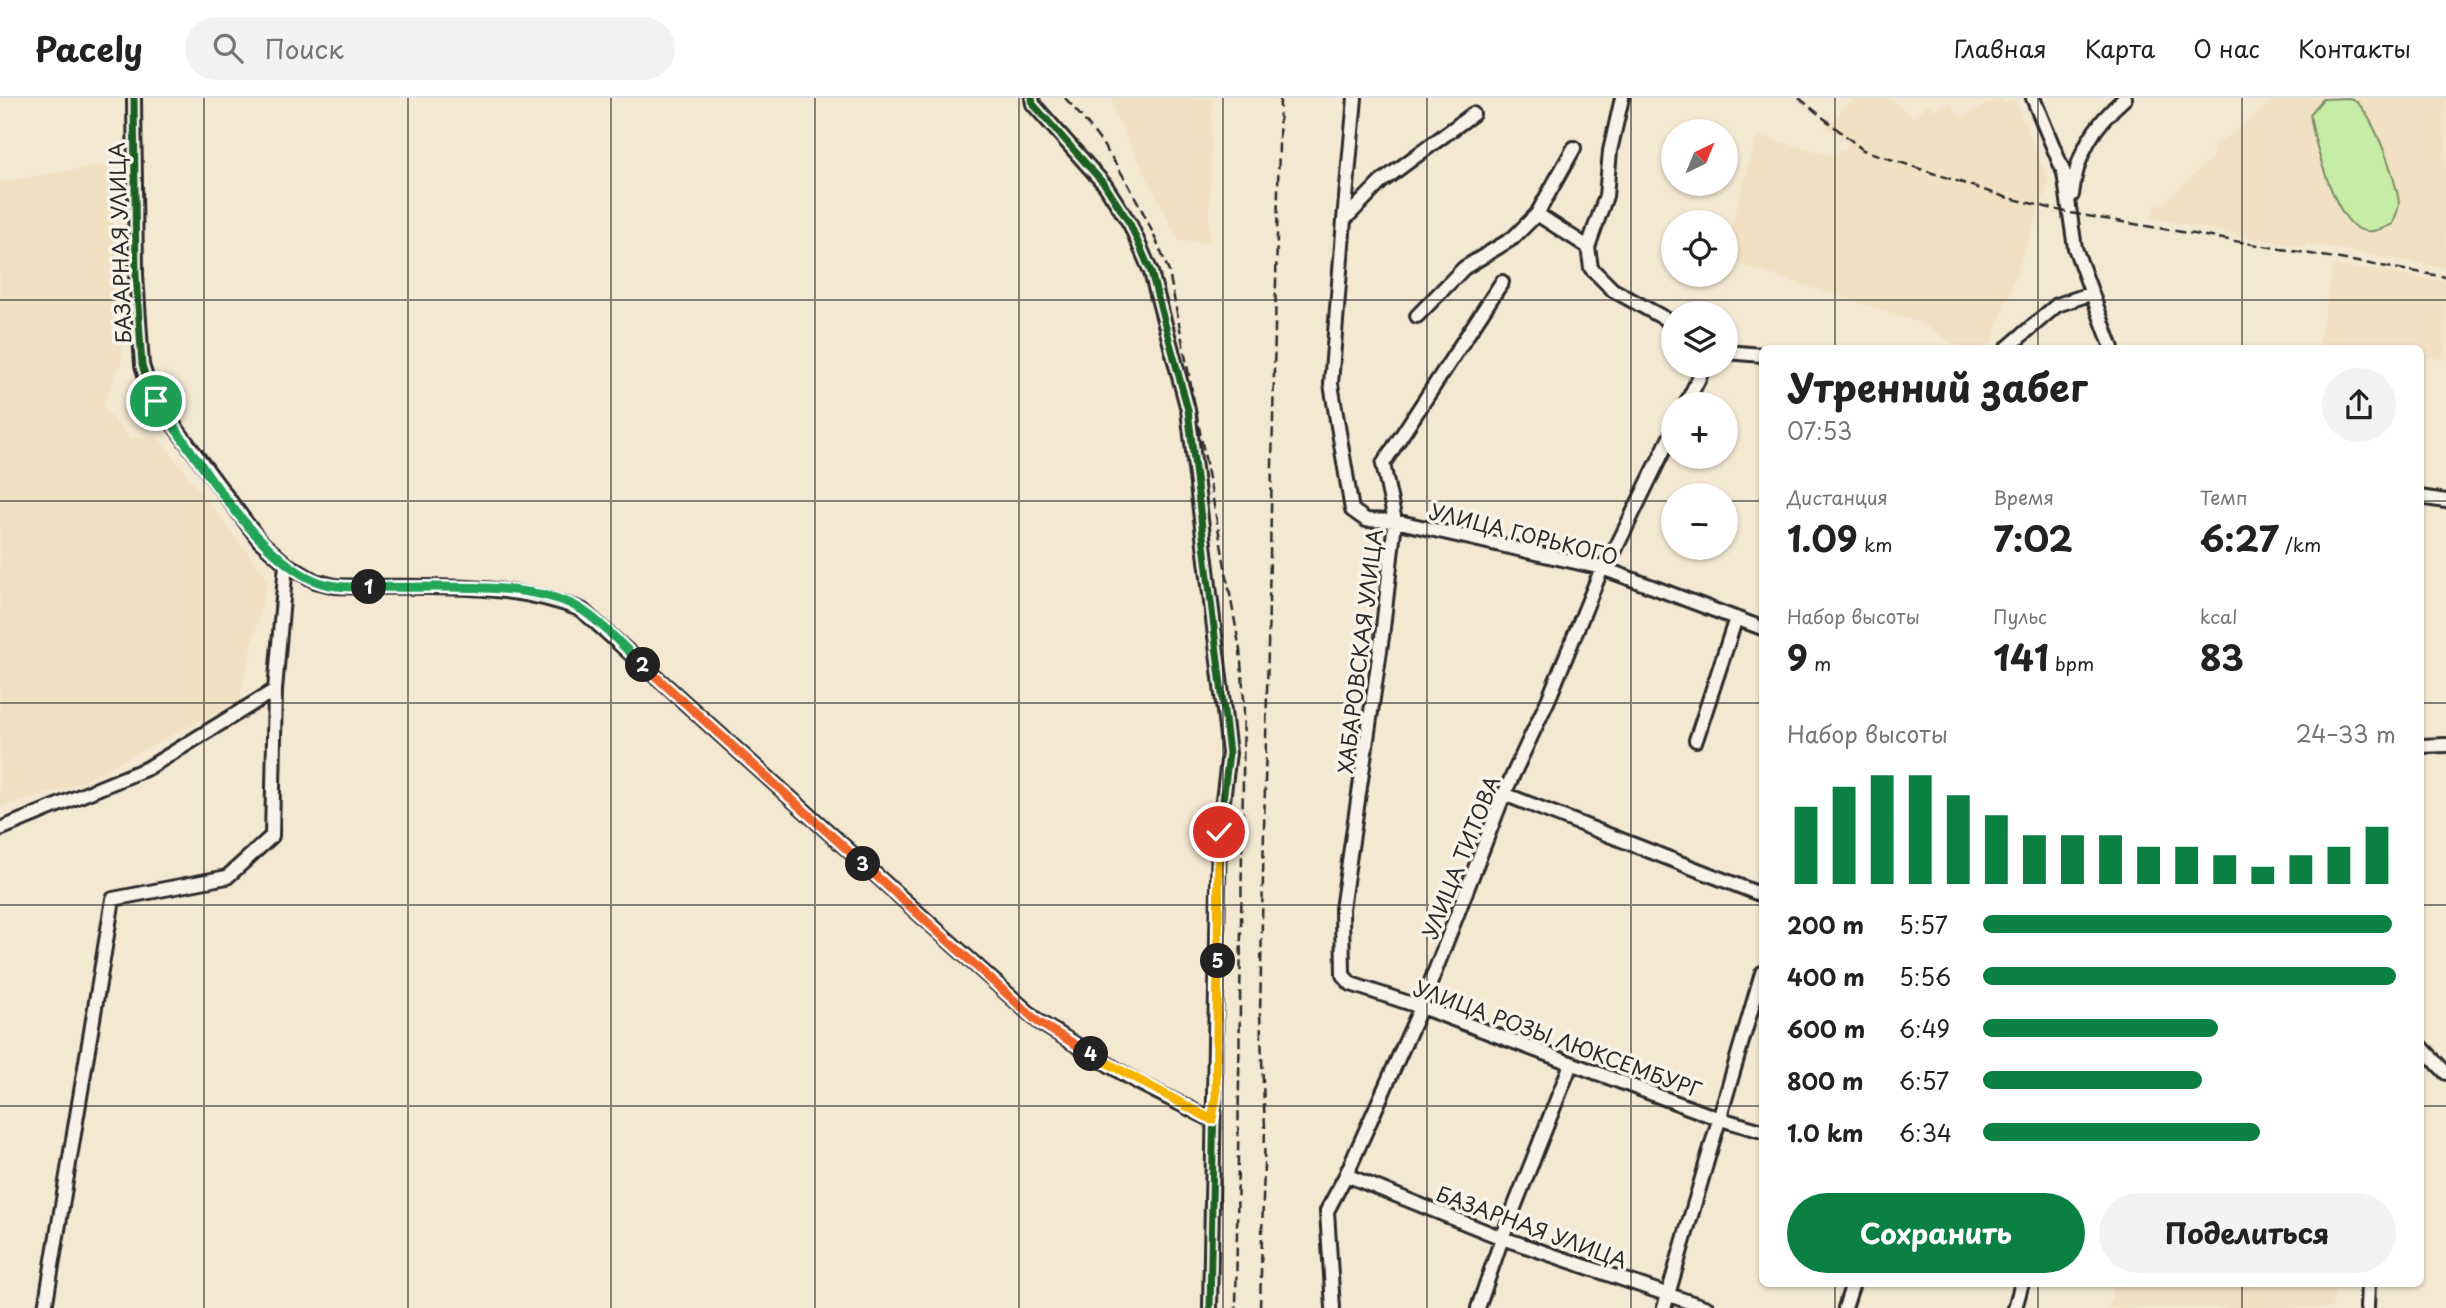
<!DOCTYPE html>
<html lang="ru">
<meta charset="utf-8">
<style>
body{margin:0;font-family:"Playpen Sans",sans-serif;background:#f2f2f2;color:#222;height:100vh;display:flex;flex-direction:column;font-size:26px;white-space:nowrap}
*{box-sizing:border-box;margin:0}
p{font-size:23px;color:#767676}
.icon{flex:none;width:38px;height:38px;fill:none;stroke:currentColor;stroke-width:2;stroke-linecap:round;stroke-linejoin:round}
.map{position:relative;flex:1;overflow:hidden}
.panel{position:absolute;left:1759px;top:247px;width:665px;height:942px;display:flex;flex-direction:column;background:#fff;border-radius:10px;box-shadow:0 2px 5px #0004}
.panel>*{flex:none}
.needle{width:46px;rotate:43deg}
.controls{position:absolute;left:1661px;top:21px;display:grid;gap:14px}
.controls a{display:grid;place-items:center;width:77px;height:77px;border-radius:50%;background:#fff;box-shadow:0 2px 5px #0004;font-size:35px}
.pin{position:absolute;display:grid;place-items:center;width:60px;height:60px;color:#fff;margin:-30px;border:4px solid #fff;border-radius:50%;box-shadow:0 2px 7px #0007}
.km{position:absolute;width:35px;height:35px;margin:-18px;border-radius:50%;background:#222;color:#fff;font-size:19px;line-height:35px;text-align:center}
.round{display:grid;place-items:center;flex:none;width:74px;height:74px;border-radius:37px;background:#f2f2f2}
.headline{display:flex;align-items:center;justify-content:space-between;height:119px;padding:0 28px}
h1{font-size:38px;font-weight:700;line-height:52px}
.metrics{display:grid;grid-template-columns:repeat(3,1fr);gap:10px;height:119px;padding:7px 28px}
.metrics div{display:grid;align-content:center}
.metrics b{font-size:35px;font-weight:700}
.metrics small{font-size:19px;font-weight:400}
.metrics p{font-size:19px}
.chart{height:196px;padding:14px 28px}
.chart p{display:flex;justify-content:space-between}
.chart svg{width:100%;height:126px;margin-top:7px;stroke:#0b8043;stroke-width:6}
.cta{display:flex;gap:14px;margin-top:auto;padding:14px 28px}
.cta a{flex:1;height:80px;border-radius:42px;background:#0b8043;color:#fff;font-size:28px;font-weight:700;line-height:80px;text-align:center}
.cta a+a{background:#f2f2f2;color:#222}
ul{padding:0 28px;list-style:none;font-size:23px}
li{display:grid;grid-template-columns:112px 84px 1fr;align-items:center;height:52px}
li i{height:18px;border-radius:9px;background:#0b8043}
header{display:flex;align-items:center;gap:42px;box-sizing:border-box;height:98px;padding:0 35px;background:#fff;border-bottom:2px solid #e0e0e0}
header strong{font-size:33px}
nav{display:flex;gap:38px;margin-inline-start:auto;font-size:24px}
.search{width:490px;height:63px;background:#f2f2f2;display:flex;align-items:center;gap:18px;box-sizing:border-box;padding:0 24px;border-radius:38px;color:#767676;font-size:26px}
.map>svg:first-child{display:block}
</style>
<header>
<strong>Pacely</strong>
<div class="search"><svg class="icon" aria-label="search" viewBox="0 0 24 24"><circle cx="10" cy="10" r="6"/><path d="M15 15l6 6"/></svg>Поиск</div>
<nav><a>Главная</a><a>Карта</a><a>О нас</a><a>Контакты</a></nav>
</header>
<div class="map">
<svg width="2446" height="1210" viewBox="0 0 2446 1210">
<rect width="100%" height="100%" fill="#f4e8d2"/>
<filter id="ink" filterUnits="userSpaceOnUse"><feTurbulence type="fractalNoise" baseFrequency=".0143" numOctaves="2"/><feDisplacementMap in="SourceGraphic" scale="14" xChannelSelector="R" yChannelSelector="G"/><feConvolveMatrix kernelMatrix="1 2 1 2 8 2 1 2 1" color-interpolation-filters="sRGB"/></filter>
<g filter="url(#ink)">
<path fill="#f2e0c3" d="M1112 0H1212L1209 145 1179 143 1115 16Z
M1854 0H1888L1914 19 1928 4 1935 12 1950 4 1961 20 1999 0 2004 6 2014 1 2049 83 1990 250H1960L1921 225 1726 162V146L1757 38 1836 58 1839 53 1846 52 1847 42 1826 29Z
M2275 0H2446V170L2305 145 2306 150 2151 120 2156 107 2163 106 2215 57 2212 48 2244 27Z
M109 66 123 260 103 309 131 341 156 337 268 481 239 603 73 688 0 710V84Z
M2333 167 2446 183V261L2420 259V250H2318Z
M2114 1185H2336L2332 1210H2105L2111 1203Z"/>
<path fill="#c7eca6" stroke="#798c68" stroke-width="2" d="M2350 0C2371 7 2397 83 2399 105 2399 111 2395 119 2393 126 2382 131 2369 137 2357 130 2333 116 2314 43 2310 16L2323 1Z"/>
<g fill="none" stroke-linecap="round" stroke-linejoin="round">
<g stroke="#2b2b2b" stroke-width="18">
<path id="minor" d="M134 0 136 177 142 267 148 286 156 303 259 442 286 466 315 483 335 488C417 491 505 481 582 512L1039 924 1137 984 1212 1022
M1032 0 1033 6 1105 87 1130 126 1151 174 1188 312 1229 655 1219 734 1210 1210
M1622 0 1610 53 1606 98 1588 149 1591 170 1613 192 1673 225
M2033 0 2064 75 2075 150 2112 250
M1473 16 1381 84 1344 122 1331 286 1352 412 1366 422 1395 423 1602 470 1762 530
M2072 97C2076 56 2094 27 2125 0
M1537 116 1588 149
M1344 122 1355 0
M1502 184 1383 366 1395 423 1382 539 1342 811 1343 877 1351 886 1421 909 1717 1020 1762 1033
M1417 218 1464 170 1513 140 1537 116 1574 50
M2007 250 2057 207 2090 196
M1726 254 1762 257
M1686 306 1700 278 1701 268
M2420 399 2446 403
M1696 642 1736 520
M2420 648 2446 647
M1504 696 1762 797
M0 731 148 670 275 592
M2420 947 2446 975
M1346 1077 1502 1140 1707 1210
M45 1210 113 801 227 779 272 738 275 592 286 466
M1333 1210 1327 1113 1346 1077 1421 909 1504 696 1549 600 1602 470 1612 458 1673 333
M1478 1210 1502 1140 1571 966
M1664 1210 1762 875
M1845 1210 1853 1185
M2015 1210 2022 1185
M2367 1210 2368 1185"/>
</g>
<use href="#minor" stroke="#f7f3e8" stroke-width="12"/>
<path stroke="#2b2b2b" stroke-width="2.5" stroke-dasharray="10 5" stroke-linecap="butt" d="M1065 0C1113 52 1144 109 1169 174L1212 396 1240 552 1244 601 1236 1210
M1799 0 1863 52 2005 99 2070 115 2446 179
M1260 1210 1265 1030 1260 915 1280 0"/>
<g stroke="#f7f3e8" stroke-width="11">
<path id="cycleway" d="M134 0 136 177 142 267 148 286 156 303 259 442 286 466 315 483 335 488C417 491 505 481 582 512L1039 924 1137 984 1212 1022
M1032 0 1033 6 1105 87 1130 126 1151 174 1188 312 1229 655 1219 734 1210 1210"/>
</g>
<use href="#cycleway" stroke="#1b5e20" stroke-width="7"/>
</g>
</g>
<g fill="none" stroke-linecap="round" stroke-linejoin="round" filter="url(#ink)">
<g stroke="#fff" stroke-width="14">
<path id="split-1" d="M156 303C194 355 257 460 316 483 333 490 352 489 369 489"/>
</g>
<g stroke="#fff" stroke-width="14">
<path id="split-2" d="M369 489C427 491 534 481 582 512 604 526 623 549 643 567"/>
</g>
<g stroke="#fff" stroke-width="14">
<path id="split-3" d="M643 567 863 766"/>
</g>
<g stroke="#fff" stroke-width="14">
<path id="split-4" d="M863 766 1038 924 1091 956"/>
</g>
<g stroke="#fff" stroke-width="14">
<path id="split-5" d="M1091 956 1212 1022 1216 998 1218 863"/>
</g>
<g stroke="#fff" stroke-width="14">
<path id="split-6" d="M1218 863 1219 734"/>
</g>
<use href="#split-1" stroke="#22a559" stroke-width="9"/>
<use href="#split-2" stroke="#22a559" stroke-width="9"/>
<use href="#split-3" stroke="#f0652b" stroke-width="9"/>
<use href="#split-4" stroke="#f0652b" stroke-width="9"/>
<use href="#split-5" stroke="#f5b400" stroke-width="9"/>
<use href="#split-6" stroke="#f5b400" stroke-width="9"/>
</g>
<path fill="none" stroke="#2b2b2b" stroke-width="2" stroke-opacity="0.55" d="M204 0V1210M408 0V1210M611 0V1210M815 0V1210M1019 0V1210M1223 0V1210M1427 0V1210M1631 0V1210M1835 0V250M2038 0V250M2242 0V250M0 202H2446M0 403H1673M1726 403H1762M2420 403H2446M0 605H1762M2420 605H2446M0 807H1762M2420 807H2446M0 1008H1762M2420 1008H2446M1835 1185V1210M2038 1185V1210M2242 1185V1210"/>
<g text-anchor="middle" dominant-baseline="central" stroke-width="7" stroke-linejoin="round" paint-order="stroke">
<g font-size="21" fill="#2b2b2b" stroke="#f7f3e8">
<text transform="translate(119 145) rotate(-92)">БАЗАРНАЯ УЛИЦА</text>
<text transform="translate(1524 435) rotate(14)">УЛИЦА ГОРЬКОГО</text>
<text transform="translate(1359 553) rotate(-83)">ХАБАРОВСКАЯ УЛИЦА</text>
<text transform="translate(1460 759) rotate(-68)">УЛИЦА ТИТОВА</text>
<text transform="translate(1558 940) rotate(20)">УЛИЦА РОЗЫ ЛЮКСЕМБУРГ</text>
<text transform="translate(1532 1128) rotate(20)">БАЗАРНАЯ УЛИЦА</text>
</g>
</g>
</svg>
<div class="controls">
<a><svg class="needle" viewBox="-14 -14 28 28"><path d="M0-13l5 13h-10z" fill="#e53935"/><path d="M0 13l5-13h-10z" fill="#767676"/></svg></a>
<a><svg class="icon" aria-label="locate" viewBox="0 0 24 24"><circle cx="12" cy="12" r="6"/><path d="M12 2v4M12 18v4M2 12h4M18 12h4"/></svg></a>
<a><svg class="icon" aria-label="layers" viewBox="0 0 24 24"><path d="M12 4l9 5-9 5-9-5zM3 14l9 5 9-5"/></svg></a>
<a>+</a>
<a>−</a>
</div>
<div class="pin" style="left:156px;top:303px;background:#1e9e55"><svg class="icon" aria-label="arrive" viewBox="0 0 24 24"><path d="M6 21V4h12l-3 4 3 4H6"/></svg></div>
<div class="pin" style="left:1219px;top:734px;background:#d93025"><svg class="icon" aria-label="check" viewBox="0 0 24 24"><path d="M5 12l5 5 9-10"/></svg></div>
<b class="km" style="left:369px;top:489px">1</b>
<b class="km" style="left:643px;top:567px">2</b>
<b class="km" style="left:863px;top:766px">3</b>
<b class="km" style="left:1091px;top:956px">4</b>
<b class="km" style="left:1218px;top:863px">5</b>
<section class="panel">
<div class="headline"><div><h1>Утренний забег</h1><p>07:53</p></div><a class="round"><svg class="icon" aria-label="share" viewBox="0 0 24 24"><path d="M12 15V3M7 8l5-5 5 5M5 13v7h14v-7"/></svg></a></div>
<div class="metrics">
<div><p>Дистанция</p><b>1.09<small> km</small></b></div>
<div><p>Время</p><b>7:02</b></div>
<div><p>Темп</p><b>6:27<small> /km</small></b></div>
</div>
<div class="metrics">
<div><p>Набор высоты</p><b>9<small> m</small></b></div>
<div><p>Пульс</p><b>141<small> bpm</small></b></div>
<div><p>kcal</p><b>83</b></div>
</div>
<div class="chart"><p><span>Набор высоты</span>24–33 m</p>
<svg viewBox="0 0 160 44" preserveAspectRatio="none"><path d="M5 44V17M15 44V10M25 44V6M35 44V6M45 44V13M55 44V20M65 44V27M75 44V27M85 44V27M95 44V31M105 44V31M115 44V34M125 44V38M135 44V34M145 44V31M155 44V24"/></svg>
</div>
<ul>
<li><b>200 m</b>5:57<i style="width:99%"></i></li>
<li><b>400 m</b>5:56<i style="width:100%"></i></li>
<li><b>600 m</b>6:49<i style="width:57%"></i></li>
<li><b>800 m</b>6:57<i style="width:53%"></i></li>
<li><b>1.0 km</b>6:34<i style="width:67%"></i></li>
</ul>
<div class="cta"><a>Сохранить</a><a>Поделиться</a></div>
</section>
</div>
